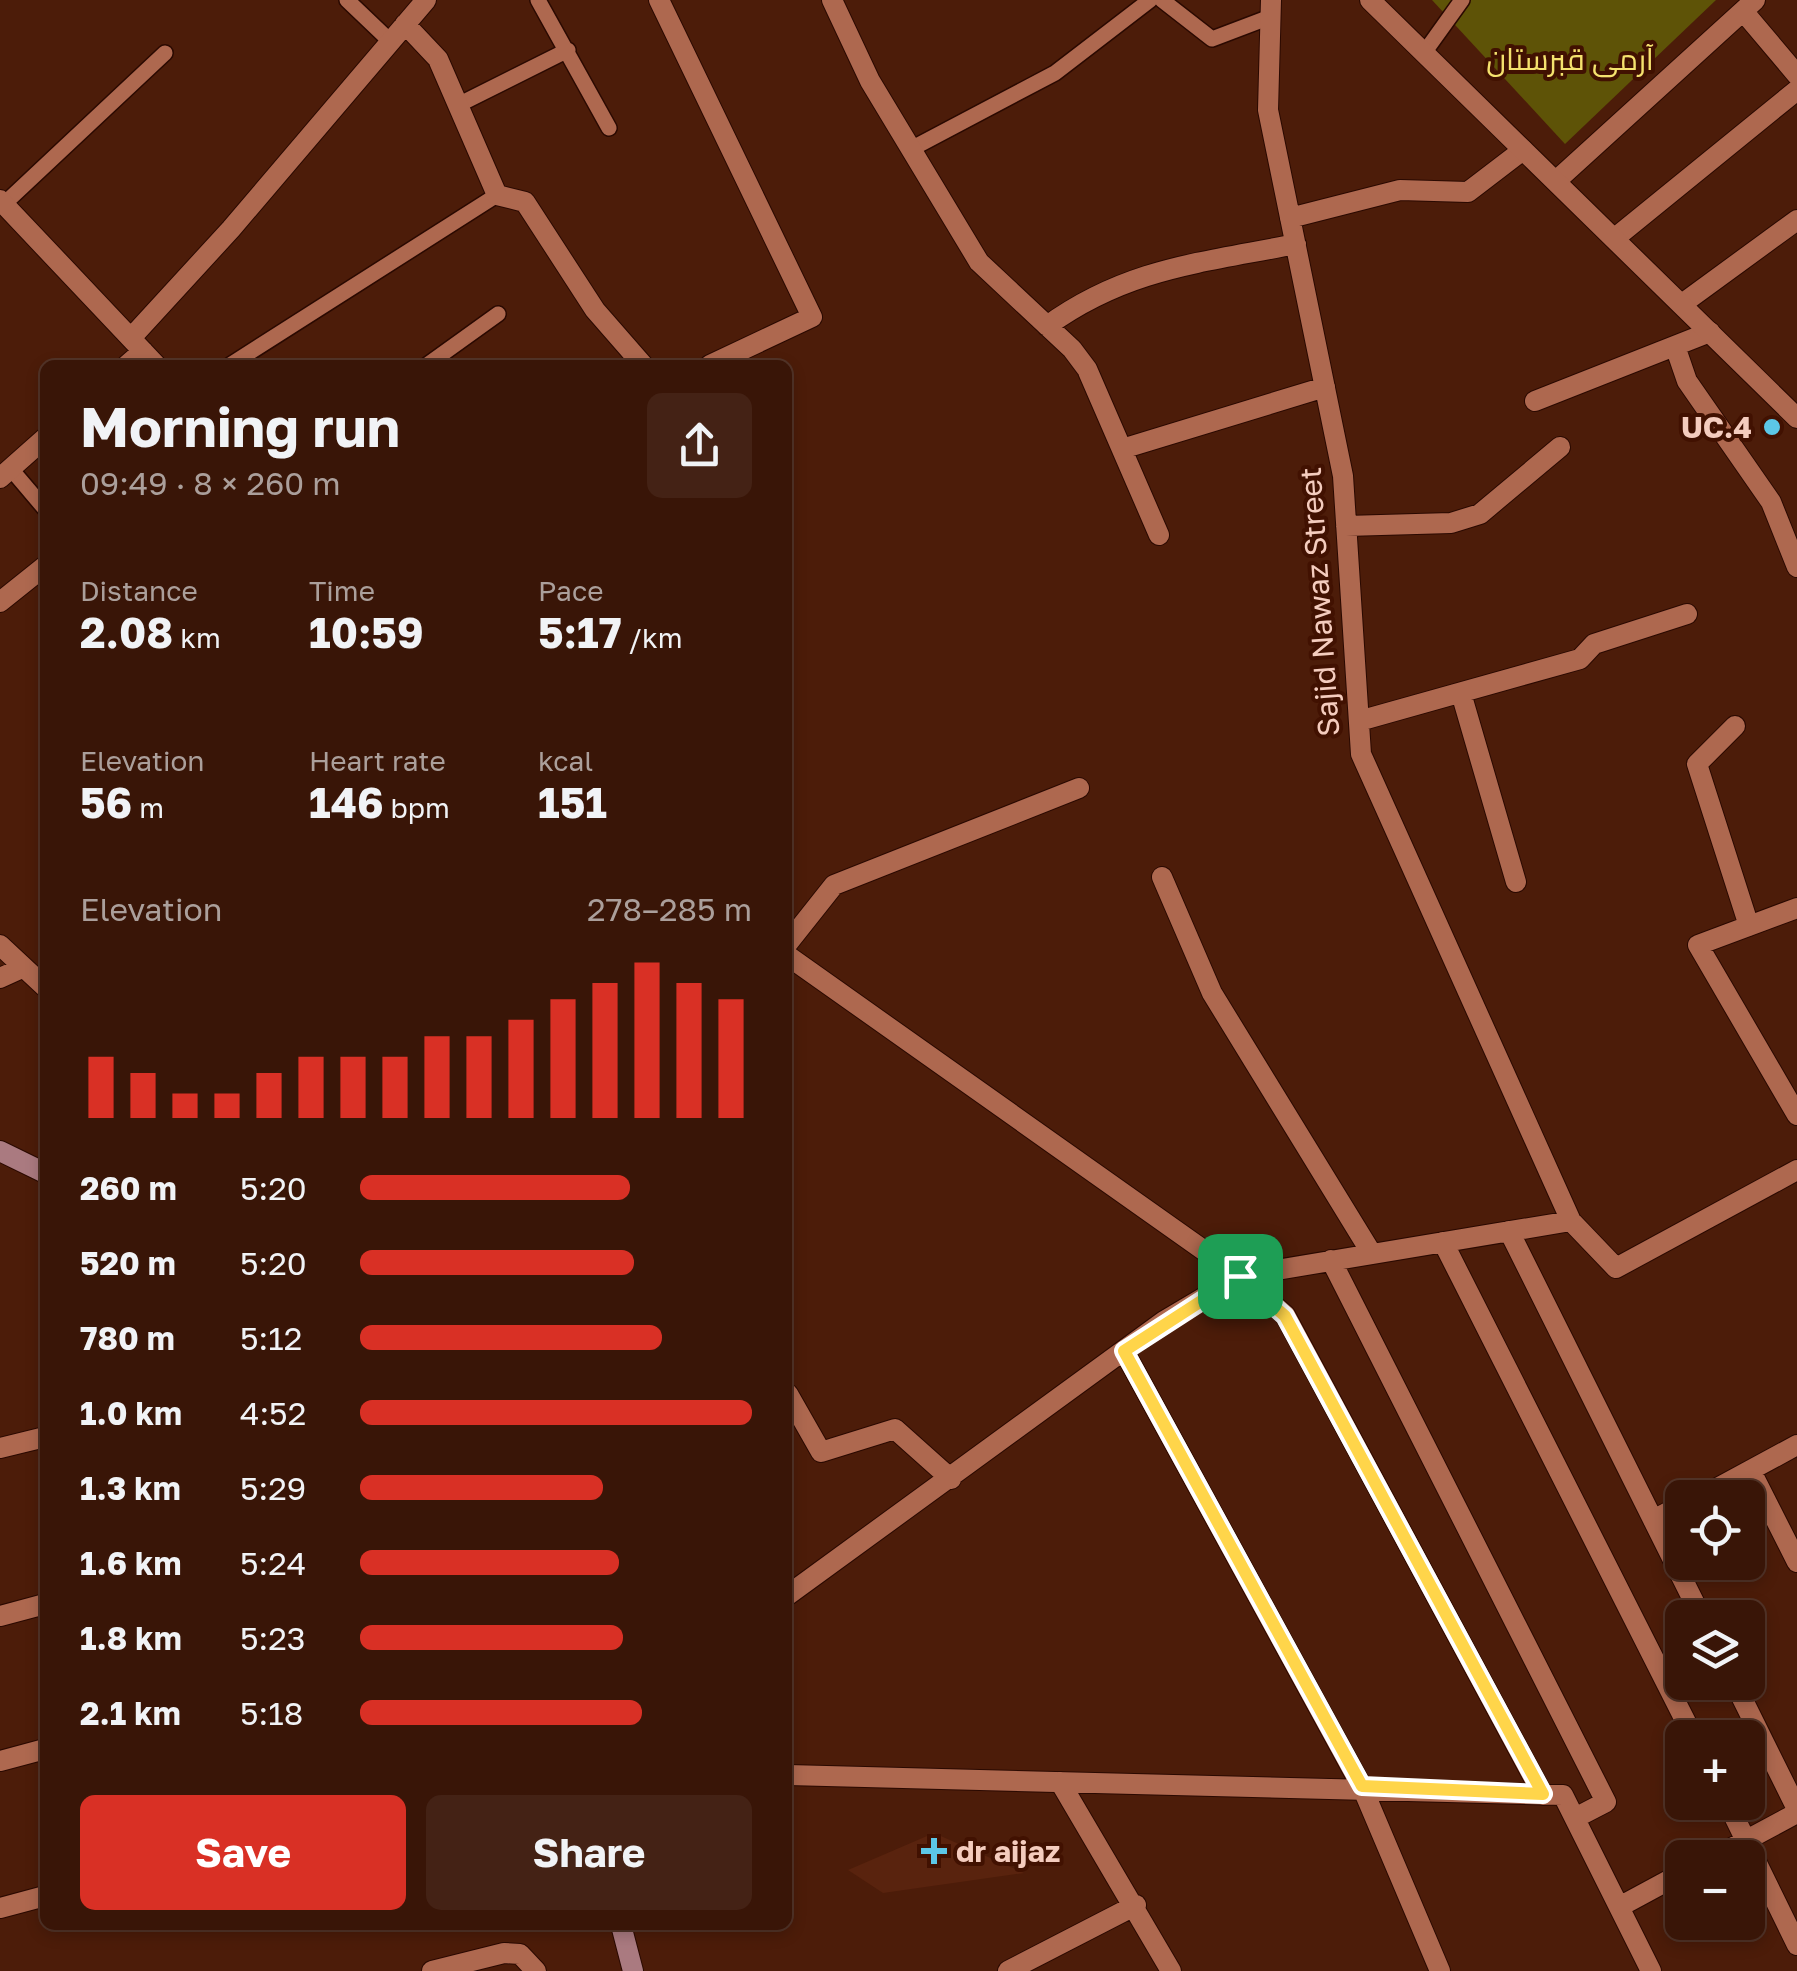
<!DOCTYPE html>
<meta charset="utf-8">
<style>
body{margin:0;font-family:"Golos Text",Cairo,sans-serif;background:#442215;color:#f1f3f6;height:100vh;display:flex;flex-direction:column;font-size:38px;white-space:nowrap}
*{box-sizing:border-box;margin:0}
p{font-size:32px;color:#ab9f9b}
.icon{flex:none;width:55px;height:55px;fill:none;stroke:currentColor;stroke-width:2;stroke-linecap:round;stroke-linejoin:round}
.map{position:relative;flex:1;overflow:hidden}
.sheet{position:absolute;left:40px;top:360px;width:752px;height:1570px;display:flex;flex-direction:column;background:#391507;border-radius:15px;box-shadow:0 5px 15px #0003,0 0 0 2px #533428}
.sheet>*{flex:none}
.buttons{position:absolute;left:1665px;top:1480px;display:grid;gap:20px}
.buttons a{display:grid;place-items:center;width:100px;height:100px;border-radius:15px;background:#391507;box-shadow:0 5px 15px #0003,0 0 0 2px #533428;font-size:50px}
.pin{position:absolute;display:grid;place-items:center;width:85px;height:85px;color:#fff;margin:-42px;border-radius:20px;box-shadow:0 5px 15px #0006}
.round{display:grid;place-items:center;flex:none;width:105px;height:105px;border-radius:15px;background:#442215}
.overview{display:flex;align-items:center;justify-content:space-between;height:170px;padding:0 40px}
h1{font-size:55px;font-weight:700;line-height:75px}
.stats{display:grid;grid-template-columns:repeat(3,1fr);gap:15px;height:170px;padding:10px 40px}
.stats div{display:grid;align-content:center}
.stats b{font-size:42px;font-weight:700}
.stats small{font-size:28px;font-weight:400}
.stats p{font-size:28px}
.chart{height:280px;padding:20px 40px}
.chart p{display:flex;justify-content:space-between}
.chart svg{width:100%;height:180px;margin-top:10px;stroke:#d93025;stroke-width:6}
.primary-button{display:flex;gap:20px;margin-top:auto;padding:20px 40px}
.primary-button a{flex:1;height:115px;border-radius:15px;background:#d93025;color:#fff;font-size:40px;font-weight:700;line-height:115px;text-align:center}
.primary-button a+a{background:#442215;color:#f1f3f6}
ul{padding:0 40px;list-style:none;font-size:32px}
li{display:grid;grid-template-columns:160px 120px 1fr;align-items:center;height:75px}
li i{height:25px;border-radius:12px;background:#d93025}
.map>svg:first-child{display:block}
</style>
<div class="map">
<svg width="1797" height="1971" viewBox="0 0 1797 1971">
<rect width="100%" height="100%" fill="#4c1c09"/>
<path fill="#59230e" d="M934 1833 1024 1873 883 1893 848 1870Z"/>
<path fill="#5e5307" d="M1432 0H1716L1565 144Z"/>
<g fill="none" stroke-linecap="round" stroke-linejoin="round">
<g stroke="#2a0901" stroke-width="18">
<path id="service" d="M347 0 391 42
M538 0 609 128
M1162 0 1212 39 1270 17
M1424 53 1462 0
M458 105 568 50
M911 149 1055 73 1150 0
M4 204 165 53
M230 365 497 195
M427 365 498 314
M11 469 45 509"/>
</g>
<g stroke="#2a0901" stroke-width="22">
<path id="minor" d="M659 0 812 317 710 365
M832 0 870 81 979 262 1072 349 1087 369 1159 535
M1271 0 1268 110 1343 476 1361 754 1571 1221
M1743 11 1797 75
M405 24 438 59 497 195 525 202 595 310 643 365
M1556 181 1755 0
M0 200 156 365
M1290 218 1400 190 1468 192 1523 150
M1615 238 1797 90
M1682 304 1797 220
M1047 326C1127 268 1201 263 1296 244
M131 338 231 229 426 0
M1675 346 1687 381 1771 502 1797 567
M127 365 143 351
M1535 401 1710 332
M1122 449 1325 387
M0 478 45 438
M1346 526 1451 523 1480 514 1560 447
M0 602 45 566
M1461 693 1516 882
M1359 721 1580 659 1594 644 1687 614
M1735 726 1697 764 1749 926
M1162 877 1212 993 1372 1254
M1797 908 1698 945 1797 1115
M788 943 834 885 1079 788
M0 945 45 987
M788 956 1240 1276 1285 1315 1543 1795
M0 978 22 968
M1509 1231 1702 1618
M1443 1242 1694 1738
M1331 1260 1606 1802 1575 1818
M1124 1351 1362 1787 1440 1971
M788 1394 821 1452 895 1429 951 1479
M0 1448 45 1437
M1751 1471 1797 1562
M1699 1498 1797 1445
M1653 1520 1682 1505
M788 1595 1164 1321 1240 1276 1571 1221 1616 1268 1797 1170
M0 1616 45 1604
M1734 1682 1797 1809
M0 1761 45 1749
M788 1775 1563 1795 1651 1971
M1060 1782 1171 1971
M1727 1802 1797 1945
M1713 1858 1797 1813
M1619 1907 1682 1873
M0 1908 45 1896
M432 1971 504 1953 520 1954 536 1971
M1008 1971 1136 1905"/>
</g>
<g stroke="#2a0901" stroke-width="22">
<path id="tertiary" d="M1370 0 1797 418"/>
</g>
<g stroke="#2a0901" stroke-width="22">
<path id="secondary" d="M0 1151 45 1173
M621 1925 633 1971"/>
</g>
<use href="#service" stroke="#ae684f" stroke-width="15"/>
<use href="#minor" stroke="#ae684f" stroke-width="20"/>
<use href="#tertiary" stroke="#ae684f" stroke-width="20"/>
<use href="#secondary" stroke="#aa7a80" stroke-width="20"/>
</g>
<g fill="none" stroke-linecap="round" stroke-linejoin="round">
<g stroke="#fff" stroke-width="20">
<path id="route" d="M1240 1276 1285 1316 1543 1794 1362 1786 1124 1351Z"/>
</g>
<use href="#route" stroke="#ffd54a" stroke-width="12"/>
</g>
<g fill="#5cc7e7" stroke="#411101" stroke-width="4">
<circle cx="1772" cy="427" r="10"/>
<path d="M929 1836h10v10h10v10h-10v10h-10v-10h-10v-10h10z"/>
</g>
<g text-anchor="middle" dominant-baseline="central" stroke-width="8" stroke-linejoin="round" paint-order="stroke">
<g font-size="30" fill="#f5e26e" stroke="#411101">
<text x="1570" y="59">آرمی قبرستان</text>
</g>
<g font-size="30" font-weight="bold" fill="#f4ccbe" stroke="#411101" text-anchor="end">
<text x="1752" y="427">UC.4</text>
<text x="956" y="1851" text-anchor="start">dr aijaz</text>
</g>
<g font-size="30" fill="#f4ccbe" stroke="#411101">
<text transform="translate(1319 602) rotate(-94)">Sajid Nawaz Street</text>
</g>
</g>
</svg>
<div class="buttons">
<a><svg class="icon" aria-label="locate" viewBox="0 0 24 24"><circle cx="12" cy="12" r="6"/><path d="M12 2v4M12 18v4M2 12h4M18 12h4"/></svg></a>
<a><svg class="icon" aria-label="layers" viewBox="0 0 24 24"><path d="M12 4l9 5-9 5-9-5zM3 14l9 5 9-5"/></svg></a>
<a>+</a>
<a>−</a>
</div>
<div class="pin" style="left:1240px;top:1276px;background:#1e9e55"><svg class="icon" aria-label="arrive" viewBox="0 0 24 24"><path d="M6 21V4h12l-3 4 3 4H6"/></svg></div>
<section class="sheet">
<div class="overview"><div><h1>Morning run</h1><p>09:49 · 8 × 260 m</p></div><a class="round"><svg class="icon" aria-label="share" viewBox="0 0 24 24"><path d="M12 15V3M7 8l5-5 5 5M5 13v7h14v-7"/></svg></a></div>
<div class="stats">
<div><p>Distance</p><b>2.08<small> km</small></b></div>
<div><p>Time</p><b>10:59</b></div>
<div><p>Pace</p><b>5:17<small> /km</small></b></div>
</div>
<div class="stats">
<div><p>Elevation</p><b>56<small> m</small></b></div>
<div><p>Heart rate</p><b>146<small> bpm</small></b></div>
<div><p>kcal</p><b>151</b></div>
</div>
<div class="chart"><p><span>Elevation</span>278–285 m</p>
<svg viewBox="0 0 160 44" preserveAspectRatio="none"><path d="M5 44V29M15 44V33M25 44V38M35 44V38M45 44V33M55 44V29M65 44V29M75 44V29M85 44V24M95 44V24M105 44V20M115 44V15M125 44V11M135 44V6M145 44V11M155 44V15"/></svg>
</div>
<ul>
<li><b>260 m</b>5:20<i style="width:69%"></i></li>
<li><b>520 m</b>5:20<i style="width:70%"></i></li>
<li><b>780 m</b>5:12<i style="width:77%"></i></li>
<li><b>1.0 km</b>4:52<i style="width:100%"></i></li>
<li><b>1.3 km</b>5:29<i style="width:62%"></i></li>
<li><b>1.6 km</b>5:24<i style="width:66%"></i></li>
<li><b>1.8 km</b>5:23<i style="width:67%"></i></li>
<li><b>2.1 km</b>5:18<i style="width:72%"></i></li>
</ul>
<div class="primary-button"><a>Save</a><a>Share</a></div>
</section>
</div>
